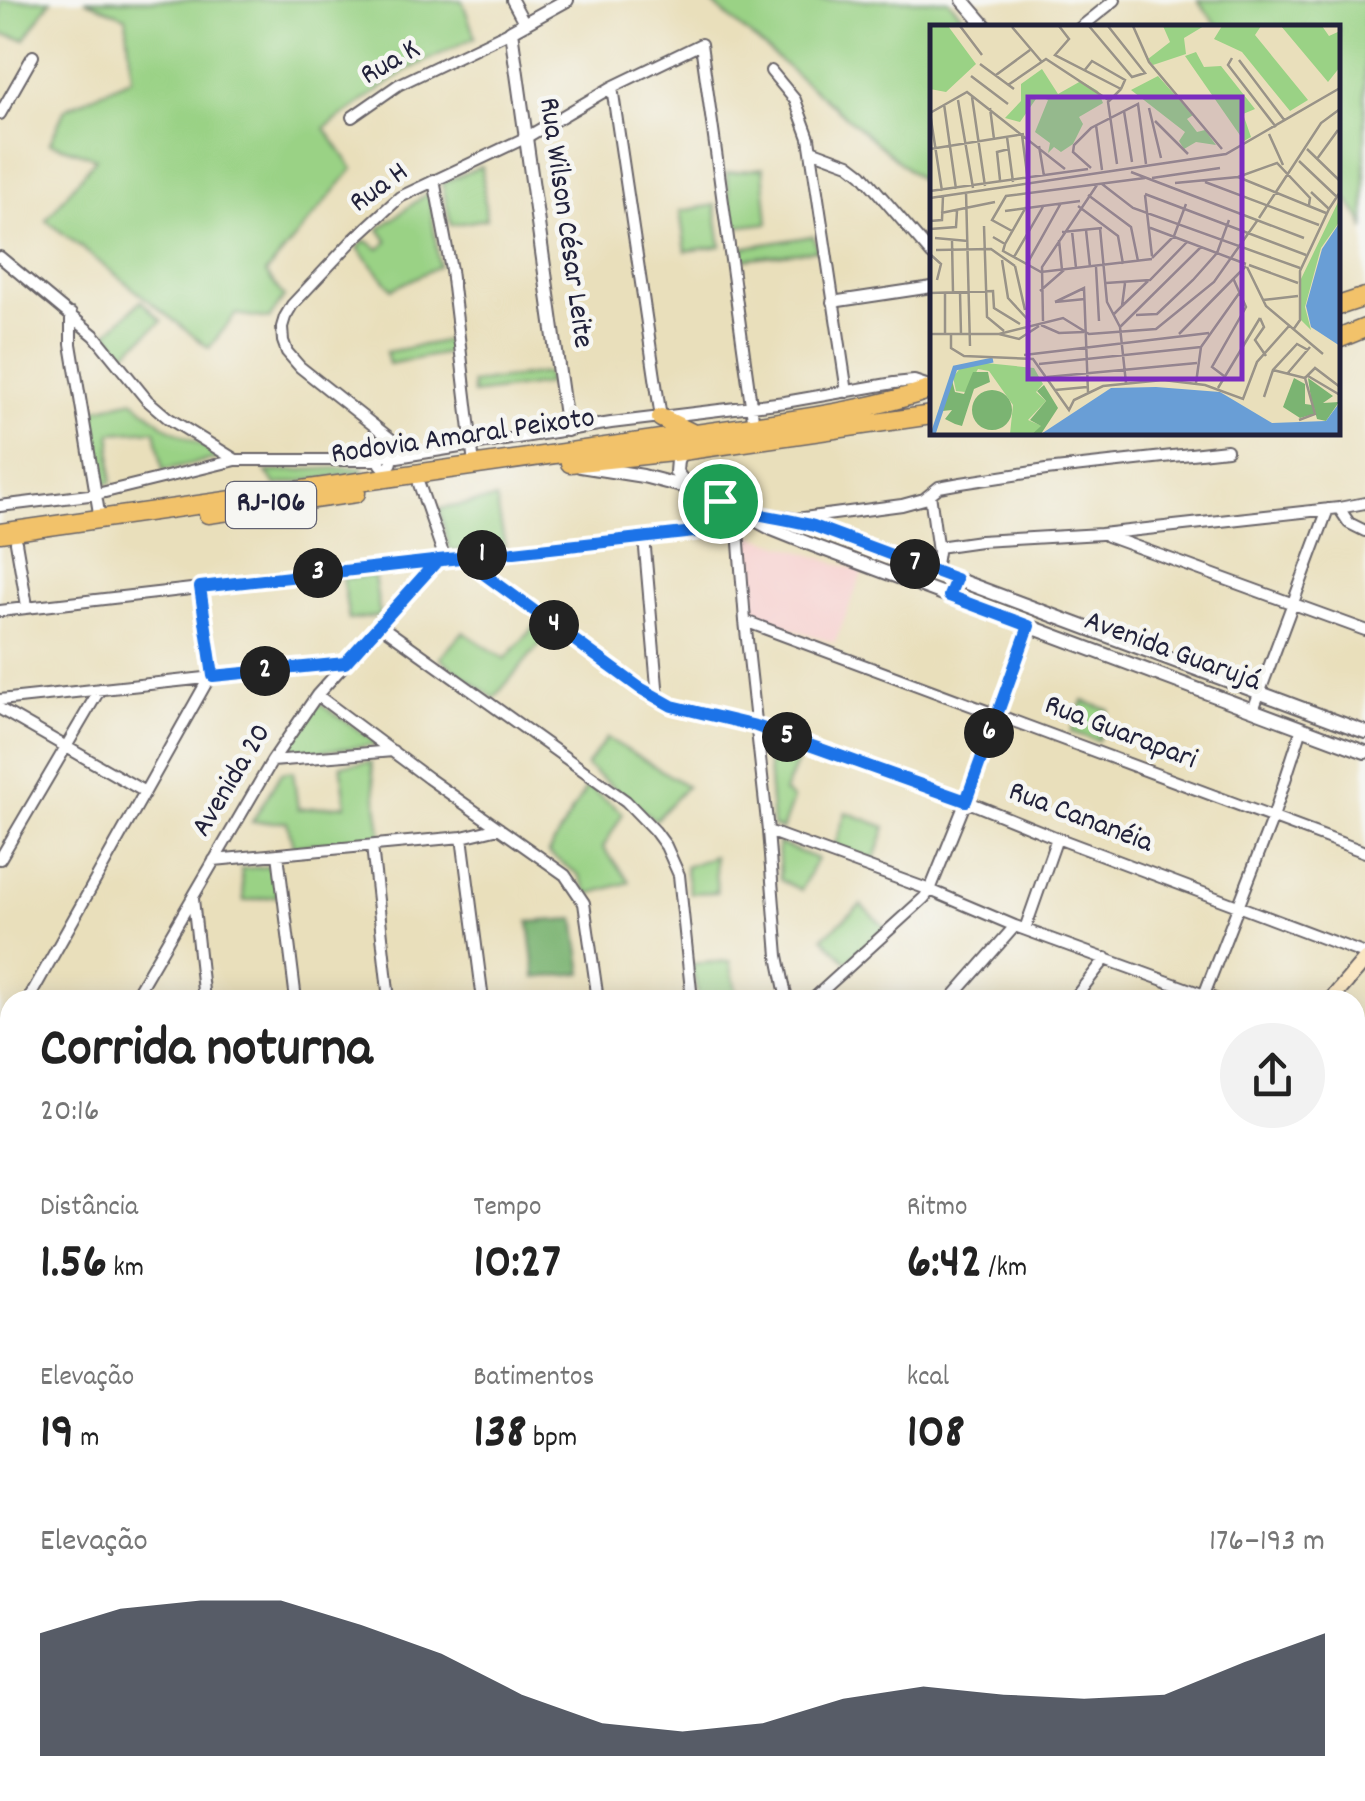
<!DOCTYPE html>
<html lang="pt">
<meta charset="utf-8">
<style>
body{margin:0;font-family:Dekko,sans-serif;background:#f2f2f2;color:#222;height:100vh;display:flex;flex-direction:column;font-size:38px;white-space:nowrap}
*{box-sizing:border-box;margin:0}
p{font-size:32px;color:#767676}
.icon{flex:none;width:55px;height:55px;fill:none;stroke:currentColor;stroke-width:2;stroke-linecap:round;stroke-linejoin:round}
.map{position:relative;flex:1;overflow:hidden}
.details{position:absolute;left:0px;top:990px;width:1365px;height:812px;display:flex;flex-direction:column;background:#fff;border-radius:30px 30px 0 0;box-shadow:0 5px 25px #0003}
.details>*{flex:none}
.pin{position:absolute;display:grid;place-items:center;width:85px;height:85px;color:#fff;margin:-42px;border:5px solid #fff;border-radius:50%;box-shadow:0 2px 10px #0007}
.km{position:absolute;width:50px;height:50px;margin:-25px;border-radius:50%;background:#222;color:#fff;font-size:28px;line-height:50px;text-align:center}
.round{display:grid;place-items:center;flex:none;width:105px;height:105px;border-radius:52px;background:#f2f2f2}
.headline{display:flex;align-items:center;justify-content:space-between;height:170px;padding:0 40px}
h1{font-size:55px;font-weight:800;line-height:75px}
.metrics{display:grid;grid-template-columns:repeat(3,1fr);gap:15px;height:170px;padding:10px 40px}
.metrics div{display:grid;align-content:center}
.metrics b{font-size:50px;font-weight:800}
.metrics small{font-size:28px;font-weight:400}
.metrics p{font-size:28px}
.chart{height:280px;padding:20px 40px}
.chart p{display:flex;justify-content:space-between}
.chart svg{width:100%;height:180px;margin-top:10px;fill:#111827;opacity:.7}
.map>svg:first-child{display:block}
</style>
<div class="map">
<svg width="1365" height="1801" viewBox="0 0 1365 1801">
<rect width="100%" height="100%" fill="#f6f6f2"/>
<filter id="ink" filterUnits="userSpaceOnUse"><feTurbulence type="fractalNoise" baseFrequency=".01" numOctaves="2"/><feDisplacementMap in="SourceGraphic" scale="20" xChannelSelector="R" yChannelSelector="G"/><feConvolveMatrix kernelMatrix="1 2 1 2 8 2 1 2 1" color-interpolation-filters="sRGB"/></filter>
<filter id="wash" filterUnits="userSpaceOnUse"><feTurbulence type="fractalNoise" baseFrequency=".0048" numOctaves="4" result="noise"/><feDisplacementMap in="SourceGraphic" scale="40" xChannelSelector="R" yChannelSelector="G"/><feGaussianBlur stdDeviation="2.25" result="paint"/><feColorMatrix in="noise" values="0 0 0 0 0 0 0 0 0 0 0 0 0 0 0 0 0 1.4 0 .05"/><feComposite in="paint" operator="in"/></filter>
<g filter="url(#wash)">
<rect width="100%" height="100%" fill="#e9dfbb"/>
<path fill="#f7d0cf" d="M748 534 863 572 835 643 756 617 752 609 745 561Z"/>
<path fill="#9ad285" stroke="#5e7a60" stroke-width="2.5" d="M0 0H51L25 39 0 34Z
M85 0H462L475 37 406 71 325 128 353 169 266 273 284 297 269 319 236 314 209 348 46 220 96 158 50 143 65 109 132 78 126 17Z
M708 0H948L973 27 932 28V190Z
M1198 0H1365V230L1362 220 1338 188V28L1218 27Z
M482 166 486 219 451 225 442 183Z
M763 168 768 223 733 227 726 173Z
M429 192 439 266 392 289 358 248 365 240 379 249 388 242 379 229Z
M715 205 721 246 686 251 680 211Z
M813 236 818 250 742 259 740 248Z
M141 301 162 321 124 354 107 333Z
M450 340 453 352 389 364 386 352Z
M546 373 548 384 473 394 472 383Z
M133 400 165 426 224 457 163 470 155 430 111 433 112 482 102 485 88 411Z
M363 467V472L276 485 266 472Z
M496 499 505 546 450 551 439 509Z
M374 576 380 616 349 620 342 578Z
M535 626 547 636 494 698 440 658 463 632 505 659Z
M1083 701 1109 710 1098 741 1071 732Z
M319 703 375 741V745L285 755 315 704Z
M607 738 687 786 655 820 586 766Z
M766 742 801 752 784 792 793 799 782 830 773 826Z
M371 762 382 838 293 846 287 822H252L281 773 293 771 298 809 346 805 341 765Z
M587 786 623 813 603 848 630 882 589 894 579 875 548 853Z
M846 812 886 827 875 859 834 848Z
M778 843 817 859 801 890 780 880Z
M714 856 717 892 690 893 685 867Z
M274 866 278 896 244 901 241 869Z
M861 905 886 928 847 962 823 937Z
M730 961 738 1000H699L691 964Z
M1365 1167V1239L1359 1241 1355 1230V1170Z
M0 1715 10 1719V1792L74 1793 79 1801H0Z"/>
<path fill="#7bb472" stroke="#4e6b56" stroke-width="2.5" d="M575 919 583 973 536 978 529 922Z"/>
<g fill="none" stroke-linecap="round" stroke-linejoin="round">
<path stroke="#699ed6" stroke-width="15" d="M0 1686 10 1689
M97 1792 102 1801"/>
</g>
</g>
<g filter="url(#ink)">
<g fill="none" stroke-linecap="round" stroke-linejoin="round">
<g stroke="#686468" stroke-width="14">
<path id="minor" d="M512 0 525 24
M1080 28 1115 0
M771 71 795 100 809 138 847 392
M612 87 661 418
M0 114 33 56
M352 117 398 85 511 31
M811 150 849 164 862 174 932 255
M434 180 451 270 474 464
M0 257 95 336 147 400 168 418 236 460
M832 302 932 287
M71 314V344L100 519
M404 455 396 443 300 367 287 352 283 341 282 327 285 317 292 305 353 240 400 197 527 137 612 87 701 44 754 426
M380 461a6 6 0 1 1 12 0a6 6 0 1 1-12 0Z
M391 458 611 423 785 402 894 383 914 381 932 387
M419 484 445 559
M930 494 938 552 935 571
M0 506 97 494 236 460H380
M1339 508 1349 523 1365 531
M796 519 902 505 924 499 939 487 961 483 1046 470 1227 450
M712 530 720 501
M738 530 745 621 768 831 778 956 787 1000
M1107 536 1365 630
M644 537 658 698
M16 542 27 606
M938 547 980 541 1101 534 1339 508 1365 503
M469 557 477 569 640 687 672 706 756 725 966 801 1057 838 1365 954
M200 587 213 676
M0 611 695 531 738 530 747 517
M745 621 1365 852
M380 625 626 801 655 831 666 846 679 875 692 1000
M317 695 428 778 565 875 584 903 598 1000
M0 700 345 663
M0 709 145 792
M1253 710 1328 509
M272 761 393 751
M768 831 930 890 1015 926 1218 1000
M462 837 483 1000
M372 846 389 1000
M278 854 296 1000
M0 859 100 689
M214 860 462 837 499 828
M193 899 204 1000
M1025 929 1057 838
M1200 999 1204 995 1273 817 1302 728
M28 1000 209 678
M133 1000 272 761 317 695 438 561
M812 1000 924 898 930 890 966 801 1029 626
M950 1000 1015 926
M1073 1000 1106 958
M0 1049 10 1031
M1355 1054 1365 1058
M0 1072 10 1079
M1355 1109 1365 1098
M1355 1251 1365 1273
M0 1415 10 1433
M1355 1433 1365 1414
M1355 1499 1365 1506
M0 1512 10 1504
M1355 1563 1365 1542
M0 1632 10 1628
M0 1655 10 1660
M123 1792 129 1801
M370 1792V1801
M611 1801 612 1792
M865 1801 868 1792
M1072 1801 1073 1792
M1239 1801 1243 1792"/>
</g>
<g stroke="#686468" stroke-width="16">
<path id="tertiary" d="M963 0 987 28
M567 430 511 31 567 0
M682 451 677 460 676 472 687 486
M580 466 643 476 689 488 720 501 772 529 807 543 1365 752
M746 512 791 519 814 526 1365 732"/>
</g>
<g stroke="#686468" stroke-width="18">
<path id="secondary" d="M1331 1000 1365 960
M0 1441 10 1439"/>
</g>
<g stroke="#686468" stroke-width="21">
<path id="trunk" d="M1338 306 1365 297
M1338 339 1365 328
M661 418 694 434
M570 463 682 451 932 415
M208 514 356 493
M0 533 773 423C828 415 880 406 932 389"/>
</g>
<use href="#minor" stroke="#fff" stroke-width="10"/>
<use href="#tertiary" stroke="#fff" stroke-width="12"/>
<use href="#secondary" stroke="#fae7c3" stroke-width="14"/>
<use href="#trunk" stroke="#f2c26a" stroke-width="18"/>
</g>
</g>
<g fill="none" stroke-linecap="round" stroke-linejoin="round" filter="url(#ink)">
<g stroke="#fff" stroke-width="20">
<path id="route" d="M720 501 712 530 469 557 438 560 345 663 213 676 200 587 469 557 477 569 640 688 672 706 756 726 966 801 1029 626 949 596 956 579 814 526C782 517 749 516 720 501"/>
</g>
<use href="#route" stroke="#1a73e8" stroke-width="12"/>
</g>
<g text-anchor="middle" dominant-baseline="central" stroke-width="9" stroke-linejoin="round" paint-order="stroke">
<rect fill="#f6f6f2" stroke="#626272" stroke-width="2.5" x="226" y="482" width="90" height="46" rx="8"/>
<g font-size="28" font-weight="bold" fill="#22223b">
<text x="271" y="505">RJ-106</text>
</g>
<g font-size="30" fill="#22223b" stroke="#f6f6f2">
<text transform="translate(391 64) rotate(-30)">Rua K</text>
<text transform="translate(380 189) rotate(-36)">Rua H</text>
<text transform="translate(564 223) rotate(82)">Rua Wilson César Leite</text>
<text transform="translate(463 438) rotate(-8)">Rodovia Amaral Peixoto</text>
<text transform="translate(1172 653) rotate(20)">Avenida Guarujá</text>
<text transform="translate(1120 734) rotate(21)">Rua Guarapari</text>
<text transform="translate(233 781) rotate(-59)">Avenida 20</text>
<text transform="translate(1080 819) rotate(21)">Rua Cananéia</text>
</g>
</g>
<g transform="translate(930 25)">
<rect width="410" height="410" fill="#e9dfbb"/>
<path d="M0 1H18L46 39 16 67 0 64ZM233 1H274L254 13 256 29 223 40 218 34 240 17ZM292 1H331L325 10 378 75 360 86 312 27 284 14ZM351 1H392L399 11 410 6V42L398 57ZM266 27 274 42 291 41 325 84 313 89 321 112 314 116 255 31ZM112 44 128 69 151 56 168 66 173 78 149 92 153 99 143 119 131 127 124 122 118 128 120 118 105 107 118 75 108 71 90 97 75 93 91 76V59ZM228 51 263 90 257 94 267 107 275 105 286 120 266 117 254 124 249 116 255 107 201 65ZM410 173V196L391 223 375 282 381 305 371 295 370 256ZM56 338 104 343 113 359 106 367 116 376 98 395 112 401 102 409H80L83 380 59 346 48 344 35 367 26 366 23 352 32 341Z" fill="#9ad285"/>
<path d="M43 347H58L60 357 44 364 32 401 25 399 15 394 22 385 12 386 22 355 25 367 34 369ZM364 353 375 359V379L382 380 378 353 403 371 393 378 409 377 396 396 387 394 384 383V389L370 393 353 382ZM114 360 128 383 111 409H102L111 401 100 395 116 376 107 366ZM42 385a20 20 0 1 1 40 0a20 20 0 1 1-40 0Z" fill="#7bb472"/>
<path d="M410 197V321L381 302 376 281 392 224ZM226 362 290 367 342 398 396 396 410 377V409H111L181 363Z" fill="#699ed6"/>
<path fill="none" stroke="#699ed6" stroke-width="5" d="M3 409 25 343 63 335"/>
<path fill="none" stroke="#999388" stroke-width="2.5" d="M30 1 52 30M129 1 139 14 125 30 191 64M159 1 202 52 215 48 178 1M203 1 219 37 292 124M82 2 111 36M302 33 298 40 346 102M309 35 355 96M50 39 84 64M154 46 162 36 195 55 191 64M66 50 100 25M41 51 78 79M78 60 116 34 180 76M42 72 55 161M28 75 43 163M14 79 26 164M60 83 64 114M219 83 231 133M194 86 202 137M0 88 37 67 135 144M0 88 12 166M225 96 258 129M166 100 172 145M339 109 353 140M92 110 98 156M77 112 83 157M109 121 114 151M0 124 94 109M377 124 410 156M387 134 408 105M369 136 407 172M187 139 178 77 191 64M161 143 143 127 144 120 161 103 208 79 216 139M201 147 374 213M308 152 396 188M222 153 290 143M70 155 67 127 79 124M275 157 389 200M245 158 308 152 347 138 380 173 379 180M172 159 203 183 370 243M0 166 158 144M36 167 40 321M381 167 399 184 410 167M215 169 376 230M158 170 201 202 208 236M215 170 222 231M0 173 296 129 410 63M148 181 188 211 193 239M75 186 150 176M11 188 65 177M329 193 391 98 410 84M0 196 12 195 13 171M54 201 57 292 74 306M218 202 316 239M170 203 177 277 190 302 196 358M0 204 26 202 27 186M156 205 160 242M82 206 62 195 76 171 215 153M142 206 146 243M132 207 172 203M63 212 75 219 73 226 111 247 222 234M5 213 38 216M129 215 132 245M22 216 23 267M75 219 96 182M6 225 61 224 85 241M0 229 11 239 7 255M84 232 114 180M222 233 244 211 256 179M72 235 78 273 100 297M97 239 131 178M319 240 368 258M85 241 95 285M166 242 169 296M317 242 336 281 393 329M176 258 220 255 257 217M110 266 134 245M15 267V309M30 267 31 309M0 268 63 266 64 283 90 299M333 275 368 271M125 277 154 263 158 367M125 277 155 274M192 281 218 256M183 290 192 281 195 258M206 290 227 289 263 255 287 228 299 195M330 293 334 302 325 315 336 331M113 296 112 242 167 160M111 300 129 308 154 307M190 302 271 222M363 305 370 295V246L399 184M0 309H69L133 293 159 309 226 304 284 257 327 196M21 309V323L34 331 103 334 139 385 144 375 173 361 233 355 275 360 313 374 327 337 359 301M69 309 89 314 109 301M249 309 316 241M94 330 279 308M109 339 271 322M343 345 375 353 385 389 369 395M357 349 380 322M294 351 282 342 316 282 303 253M378 351 410 370M117 352 267 338M375 353 385 343 410 362M266 358 271 322 310 267M288 363 330 293M125 365 157 362M334 372 343 345 367 319 378 325"/>
<path fill="#7b2cbf" fill-opacity="0.15" stroke="#7b2cbf" stroke-width="5" d="M98 72H312V354H98Z"/>
<rect width="410" height="410" fill="none" stroke="#22223b" stroke-width="5"/>
</g>
</svg>
<div class="pin" style="left:720px;top:501px;background:#1e9e55"><svg class="icon" aria-label="arrive" viewBox="0 0 24 24"><path d="M6 21V4h12l-3 4 3 4H6"/></svg></div>
<b class="km" style="left:482px;top:555px">1</b>
<b class="km" style="left:265px;top:671px">2</b>
<b class="km" style="left:318px;top:573px">3</b>
<b class="km" style="left:554px;top:625px">4</b>
<b class="km" style="left:787px;top:737px">5</b>
<b class="km" style="left:989px;top:733px">6</b>
<b class="km" style="left:915px;top:564px">7</b>
<section class="details">
<div class="headline"><div><h1>Corrida noturna</h1><p>20:16</p></div><a class="round"><svg class="icon" aria-label="share" viewBox="0 0 24 24"><path d="M12 15V3M7 8l5-5 5 5M5 13v7h14v-7"/></svg></a></div>
<div class="metrics">
<div><p>Distância</p><b>1.56<small> km</small></b></div>
<div><p>Tempo</p><b>10:27</b></div>
<div><p>Ritmo</p><b>6:42<small> /km</small></b></div>
</div>
<div class="metrics">
<div><p>Elevação</p><b>19<small> m</small></b></div>
<div><p>Batimentos</p><b>138<small> bpm</small></b></div>
<div><p>kcal</p><b>108</b></div>
</div>
<div class="chart"><p><span>Elevação</span>176–193 m</p>
<svg viewBox="0 0 160 44" preserveAspectRatio="none"><path d="M0 44V14L10 8L20 6L30 6L40 12L50 19L60 29L70 36L80 38L90 36L100 30L110 27L120 29L130 30L140 29L150 21L160 14V44z"/></svg>
</div>
</section>
</div>
